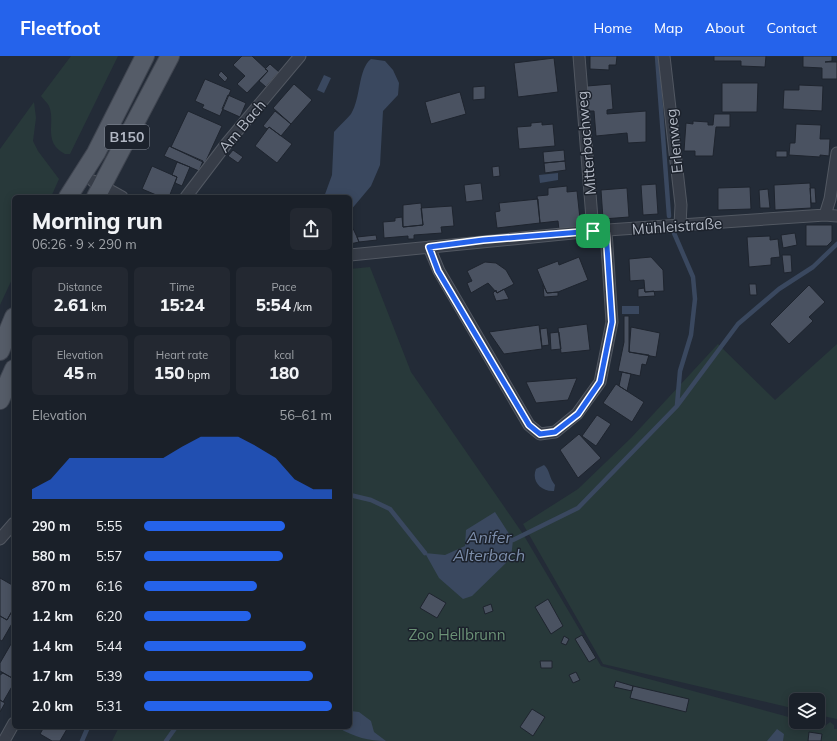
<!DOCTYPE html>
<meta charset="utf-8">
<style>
body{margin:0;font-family:Mulish,sans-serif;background:#232831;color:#f1f3f6;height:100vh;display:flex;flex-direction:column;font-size:15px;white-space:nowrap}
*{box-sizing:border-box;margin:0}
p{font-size:13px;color:#9fa3a8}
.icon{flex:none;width:22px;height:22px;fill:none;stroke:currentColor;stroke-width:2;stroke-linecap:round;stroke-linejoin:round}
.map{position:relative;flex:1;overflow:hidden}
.side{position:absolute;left:12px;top:139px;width:340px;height:534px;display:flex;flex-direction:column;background:#1a2029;border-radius:6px;box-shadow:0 2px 10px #0003,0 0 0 1px #383e46}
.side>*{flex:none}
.fabs{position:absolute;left:789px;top:637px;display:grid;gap:8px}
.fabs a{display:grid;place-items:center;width:36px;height:36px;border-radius:6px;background:#1a2029;box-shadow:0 2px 10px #0003,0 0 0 1px #383e46;font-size:20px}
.pin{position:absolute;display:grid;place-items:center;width:34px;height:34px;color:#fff;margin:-17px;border-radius:8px;box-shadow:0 2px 6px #0006}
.round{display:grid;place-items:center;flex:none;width:42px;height:42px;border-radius:6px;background:#232831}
.head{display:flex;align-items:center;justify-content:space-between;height:68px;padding:0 20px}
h1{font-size:22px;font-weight:800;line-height:30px}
.stats{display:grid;grid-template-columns:repeat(3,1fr);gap:6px;height:68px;padding:4px 20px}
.stats div{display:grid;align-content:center;border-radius:6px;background:#232831;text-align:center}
.stats b{font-size:17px;font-weight:800}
.stats small{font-size:11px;font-weight:400}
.stats p{font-size:11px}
.chart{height:112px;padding:8px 20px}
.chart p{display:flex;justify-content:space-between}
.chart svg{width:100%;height:72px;margin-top:4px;fill:#2563eb;opacity:.7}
ul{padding:0 20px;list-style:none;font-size:13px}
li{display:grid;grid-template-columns:64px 48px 1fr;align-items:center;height:30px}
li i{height:10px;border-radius:5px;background:#2563eb}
header{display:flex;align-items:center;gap:24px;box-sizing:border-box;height:56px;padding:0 20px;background:#2563eb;color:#fff}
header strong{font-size:19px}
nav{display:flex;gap:22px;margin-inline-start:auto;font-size:14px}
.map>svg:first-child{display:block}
</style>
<header>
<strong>Fleetfoot</strong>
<nav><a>Home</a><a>Map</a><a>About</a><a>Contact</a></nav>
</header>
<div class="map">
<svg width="837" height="685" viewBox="0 0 837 685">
<rect width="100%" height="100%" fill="#232b37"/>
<path fill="#28393a" d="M71 0H118L70 98H65C42 86 56 66 49 50 47 46 43 43 41 40Z
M34 46 36 62 33 85 38 95 59 123 51 141H14V219L0 249V93Z
M370 211 411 316 523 478 601 610 796 663V666H808L825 670 830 666 834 669V673H837V685H112L119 671H350V213Z
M718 288 775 344 837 288V663L818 659V644H796V653L603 608 523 468 578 433 631 382Z"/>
<path fill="#3a485f" d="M371 3 385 5 393 14 399 27 398 39 383 55 380 109 371 130 350 155V141H324L332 119 334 76C339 70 346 64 351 58 361 42 358 13 371 3Z
M324 19 331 22 324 37 317 34Z
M558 117V124L540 127 539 119Z
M622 250H639V258H622Z
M544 409C550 414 549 422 555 429L554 435C541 436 531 425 536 413Z
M495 456 513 484 511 502 472 540 463 543 439 522 425 497 445 499 465 490 466 474Z
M350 655 359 656 371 665 374 676 386 685C369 685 354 681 339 672V671H350Z
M777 673 784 678 783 685H767Z"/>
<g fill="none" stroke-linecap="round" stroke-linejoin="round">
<path stroke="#3a485f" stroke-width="4.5" d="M657 0 669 160
M674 177 693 221 695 243 691 279 680 315 677 349
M350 439 371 444 390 453 425 497
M513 484 578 452 677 350 738 268 779 233 813 211 837 188
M82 685 88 671
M166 685 176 671"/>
</g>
<path fill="#4a5261" stroke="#1e242e" d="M242 0H252L268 15 247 37 237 28 245 20 233 9Z
M590 0H617L616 9H609V14L590 13Z
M714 0H766L765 11 741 10V5H714Z
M803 0H832V5L825 6H837V23H822V12L803 11Z
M554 2 558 36 518 41 514 7Z
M270 8 279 16 266 31 259 25 268 15 265 13Z
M221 15 228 22 225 26 218 19Z
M205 23 231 34 220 60 202 52 204 49 195 45Z
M722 27H758L757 56H722Z
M294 28 312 44 291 68 273 52Z
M611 28 613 53 607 54V58L646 55V86L628 87 627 77 596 80 594 55H589L587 30Z
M799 29 823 30 822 55 783 53 784 34H799Z
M485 30V43L473 44V31Z
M460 36 466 58 431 68 425 46Z
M228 39 246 47 240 61 222 53Z
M188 55 222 70 205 107 171 91Z
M275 55 291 68 281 80 269 71 267 73 263 70Z
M714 58H730V71H716L713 100H695V95H684L686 67 693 68V65L708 66V69H713Z
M542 66V69L553 68 555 90 519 93 517 71 531 70V67Z
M796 68 821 69 820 83H830L829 100 820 99V101L789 99 790 87H795Z
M269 71 292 88 277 107 255 90Z
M169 90 203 105 199 115 164 100Z
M233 94 243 101 238 107 228 100Z
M564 94 565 105 544 107 543 96Z
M776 95H787V101H776Z
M565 105 566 114 545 117 544 107Z
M177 106 190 111 182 130 175 127 177 121 172 119Z
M152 110 177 121 169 141H161L142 133Z
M499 110 500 120 493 121 492 111Z
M481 127 483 144 466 146 464 129Z
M810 127 811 152 775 154 774 129Z
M656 128 658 158 643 159 641 129Z
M567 130V136L577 135 581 172 559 174 558 165 540 167 537 140 548 139V132Z
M750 131 751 153 718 154V132Z
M627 132 629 161 603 163 601 134Z
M810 132H815L816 147H811Z
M768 133 770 152H760L759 134Z
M538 143 540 167 497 172 495 156 500 155 499 147Z
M421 147 423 169 403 171V149Z
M452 150 454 170 441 171 442 177 414 179V183H408V180L384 182 383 166 395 165V162L402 161 403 171 423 169 421 152Z
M350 166 357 181 359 186 350 188Z
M806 169H832V185L827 190H806Z
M795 177 797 189 783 192 781 179Z
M376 179 377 184 359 186 357 181Z
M770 180V184L778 183 780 201 771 202V209L749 211 747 181Z
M782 199H791L792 216 784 217Z
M579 201 588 224 558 236 547 237 537 213 558 205 559 209Z
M651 201 663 214 664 235 645 236 644 224 630 225 629 203Z
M485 206 496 207 506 214 514 228 497 237 488 227 471 237 467 227 472 225 467 215Z
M749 228H756L757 239H750Z
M543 229 547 237 558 236V240L544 241Z
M809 229 825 246 809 261 813 265 789 288 770 268Z
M644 232 645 236 654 235 655 240 638 241V233Z
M504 233 509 243 496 245 493 237 496 234 497 237Z
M624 260H629V296L649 299 646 309 642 308 640 320 618 315 624 286Z
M587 268 590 294 561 297 558 272Z
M539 269 542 293 504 298 489 276Z
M631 271 660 277 656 301 629 296Z
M547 272 549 289 542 290 540 273Z
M559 276 561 293 551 294 550 277Z
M622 316 631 318 627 335 619 330Z
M577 322 568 344 536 347 526 326Z
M616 328 644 346 632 366 603 347Z
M597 359 611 368 596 390 582 380Z
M579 378 601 402 578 422 560 394Z
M0 522 14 530V552L7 564 0 560Z
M429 537 446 547 437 562 420 552Z
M548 543 563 570 551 578 535 551Z
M491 548 493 555 485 558 483 551Z
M12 555 14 557V564L2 585 0 584V560L7 564Z
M582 579 596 602 589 606 575 583Z
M564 580 569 583 566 589 561 587Z
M11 588 14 589V623L0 615V607Z
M540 605H552V612H541Z
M576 616 580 624 573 627 569 619Z
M3 617 14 623V627L3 646 0 644V619Z
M616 625 633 630 632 635 614 631Z
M633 630 689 643 686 656 630 642Z
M0 644 5 647 0 656Z
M532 653 545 661 533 680 520 671Z
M44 671H64L67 673 60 685H52L40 678Z
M809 676 822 678 821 685H808Z"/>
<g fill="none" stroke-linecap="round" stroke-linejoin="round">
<g stroke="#525862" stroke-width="13">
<path id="minor" d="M579 0 593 175
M664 0 681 149 680 169
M93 125 122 141
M186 141 227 87 300 0
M825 159 830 143 837 97
M429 191 439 215 529 369 540 378 555 376 577 358 600 326 612 266 606 175
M350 199 593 175 825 159 837 160
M0 483 14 467
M4 685 14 667"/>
</g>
<g stroke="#404651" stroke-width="20">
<path id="primary" d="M68 141 96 97 145 0
M96 141 170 0
M0 295 14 261
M0 344 14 313"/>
</g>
<use href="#minor" stroke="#373d48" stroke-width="11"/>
<use href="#primary" stroke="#555c68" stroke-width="18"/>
</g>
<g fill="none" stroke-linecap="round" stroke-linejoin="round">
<g stroke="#fff" stroke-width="8">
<path id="route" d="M593 175H606L612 266 600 326 578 358 555 376 540 378 529 369 438 215 429 191 483 184Z"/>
</g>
<use href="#route" stroke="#2563eb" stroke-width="5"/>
</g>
<g text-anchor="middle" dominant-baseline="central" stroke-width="3" stroke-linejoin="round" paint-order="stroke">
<rect fill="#1c222c" stroke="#858b96" stroke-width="1" x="105" y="69" width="44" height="24" rx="3"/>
<g font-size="14" font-weight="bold" fill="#b2b8c4">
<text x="127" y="81">B150</text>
</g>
<g font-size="15" fill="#b2b8c4" stroke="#1c222c">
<text transform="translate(242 70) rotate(-50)">Am Bach</text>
<text transform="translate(674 85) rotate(-96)">Erlenweg</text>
<text transform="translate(586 87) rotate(-95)">Mitterbachweg</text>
<text transform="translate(677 170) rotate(-4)">Mühleistraße</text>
</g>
<g font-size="15" fill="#6b9276" stroke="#1c222c">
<text x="457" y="578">Zoo Hellbrunn</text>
</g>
<g font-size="16" font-style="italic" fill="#7c8daa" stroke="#1c222c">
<text x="489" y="481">Anifer<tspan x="489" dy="18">Alterbach</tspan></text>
</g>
</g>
</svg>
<div class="fabs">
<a><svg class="icon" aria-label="layers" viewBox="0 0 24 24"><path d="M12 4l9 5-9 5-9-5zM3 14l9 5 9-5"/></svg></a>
</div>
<div class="pin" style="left:593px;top:175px;background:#1e9e55"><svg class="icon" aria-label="arrive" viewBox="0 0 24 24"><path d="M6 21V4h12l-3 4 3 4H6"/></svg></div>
<section class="side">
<div class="head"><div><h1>Morning run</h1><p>06:26 · 9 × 290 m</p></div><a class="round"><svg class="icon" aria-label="share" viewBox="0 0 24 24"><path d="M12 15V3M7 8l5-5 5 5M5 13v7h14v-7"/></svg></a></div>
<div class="stats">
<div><p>Distance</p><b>2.61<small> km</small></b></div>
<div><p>Time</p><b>15:24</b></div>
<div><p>Pace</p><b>5:54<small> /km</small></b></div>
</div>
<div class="stats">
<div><p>Elevation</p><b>45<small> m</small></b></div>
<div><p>Heart rate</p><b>150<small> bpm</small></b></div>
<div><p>kcal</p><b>180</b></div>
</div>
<div class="chart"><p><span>Elevation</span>56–61 m</p>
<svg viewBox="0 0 160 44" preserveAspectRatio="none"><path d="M0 44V38L10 32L20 19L30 19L40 19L50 19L60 19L70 19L80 12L90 6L100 6L110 6L120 12L130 19L140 32L150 38L160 38V44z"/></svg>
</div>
<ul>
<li><b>290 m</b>5:55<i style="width:75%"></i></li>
<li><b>580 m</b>5:57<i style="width:74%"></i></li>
<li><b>870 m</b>6:16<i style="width:60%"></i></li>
<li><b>1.2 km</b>6:20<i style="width:57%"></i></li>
<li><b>1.4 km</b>5:44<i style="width:86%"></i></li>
<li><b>1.7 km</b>5:39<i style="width:90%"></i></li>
<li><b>2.0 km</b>5:31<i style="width:100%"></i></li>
</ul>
</section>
</div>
